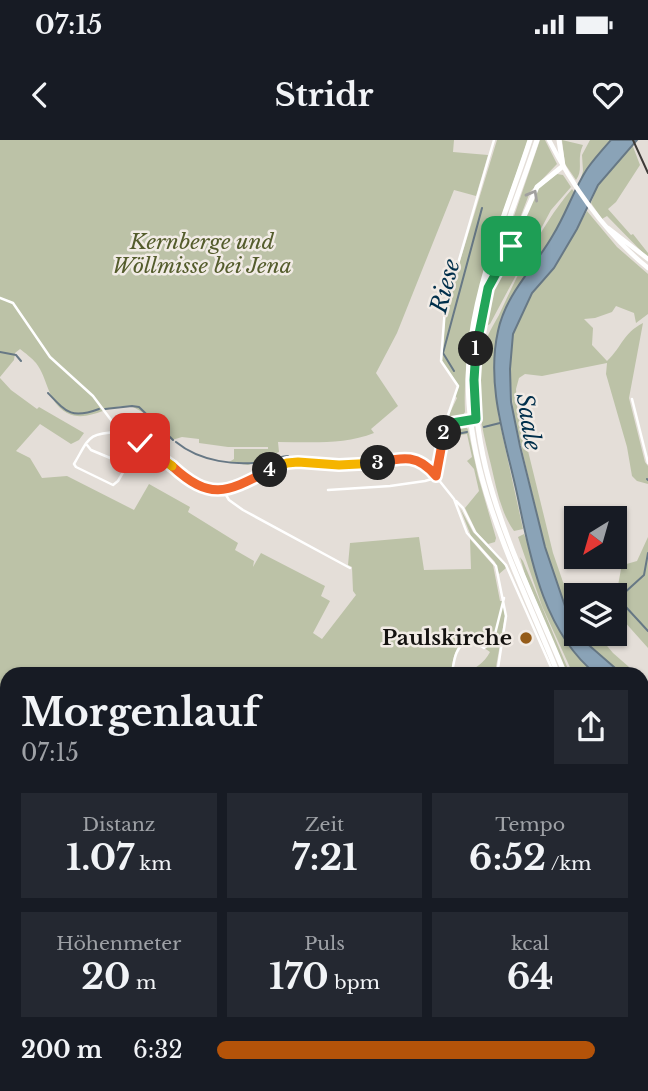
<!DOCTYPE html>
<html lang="de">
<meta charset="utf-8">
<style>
body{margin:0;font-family:"Libre Baskerville",serif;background:#242831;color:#f1f3f6;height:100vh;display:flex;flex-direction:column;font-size:26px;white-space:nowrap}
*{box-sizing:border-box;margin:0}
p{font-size:23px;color:#9ea1a6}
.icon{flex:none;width:38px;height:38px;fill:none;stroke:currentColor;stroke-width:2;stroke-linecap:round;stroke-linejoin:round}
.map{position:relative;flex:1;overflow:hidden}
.sheet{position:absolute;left:0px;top:527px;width:649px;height:425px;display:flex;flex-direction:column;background:#171b24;border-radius:21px 21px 0 0;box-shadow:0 2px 5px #0004}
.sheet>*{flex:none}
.needle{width:46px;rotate:217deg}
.tools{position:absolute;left:564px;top:366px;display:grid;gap:14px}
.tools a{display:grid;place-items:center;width:63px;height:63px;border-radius:0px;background:#171b24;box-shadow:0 2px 5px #0004;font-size:35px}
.pin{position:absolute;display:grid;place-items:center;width:60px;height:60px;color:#fff;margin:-30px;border-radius:14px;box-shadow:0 4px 10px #0006}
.km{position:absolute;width:35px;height:35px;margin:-18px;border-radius:50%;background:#222;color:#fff;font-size:19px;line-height:35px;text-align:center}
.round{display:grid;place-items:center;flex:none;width:74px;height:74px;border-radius:0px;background:#242831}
.headline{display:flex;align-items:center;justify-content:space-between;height:119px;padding:0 21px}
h1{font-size:38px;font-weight:800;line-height:52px}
.metrics{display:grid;grid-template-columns:repeat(3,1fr);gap:10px;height:119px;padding:7px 21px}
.metrics div{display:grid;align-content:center;border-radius:0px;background:#242831;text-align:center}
.metrics b{font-size:35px;font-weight:800}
.metrics small{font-size:19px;font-weight:400}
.metrics p{font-size:19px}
ul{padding:0 21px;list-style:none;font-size:23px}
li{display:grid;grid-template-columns:112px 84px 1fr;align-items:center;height:52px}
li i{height:18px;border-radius:9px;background:#b45309}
.status{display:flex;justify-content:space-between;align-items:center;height:49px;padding:0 35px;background:#171b24;direction:ltr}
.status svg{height:19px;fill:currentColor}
header{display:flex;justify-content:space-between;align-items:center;height:91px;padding:0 21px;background:#171b24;font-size:32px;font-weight:800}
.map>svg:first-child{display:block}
</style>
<div class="status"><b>07:15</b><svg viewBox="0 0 49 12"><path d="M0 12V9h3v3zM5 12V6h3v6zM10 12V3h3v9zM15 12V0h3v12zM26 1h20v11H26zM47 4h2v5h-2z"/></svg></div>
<header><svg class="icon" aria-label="back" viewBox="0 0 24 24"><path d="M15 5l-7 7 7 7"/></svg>Stridr<svg class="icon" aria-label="heart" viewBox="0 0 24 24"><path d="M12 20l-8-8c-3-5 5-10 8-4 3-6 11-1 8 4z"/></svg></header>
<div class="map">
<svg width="648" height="951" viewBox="0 0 648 951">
<rect width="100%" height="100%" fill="#e4ded8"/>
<path fill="#bcc2a7" d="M0 0H454L453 12 488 15 476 56 454 50 397 193 376 233 398 266 371 289 374 293C344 305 310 302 278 302L279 312 248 325 229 322 234 319V309H268V307H228L199 303V299L182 297 172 300C161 289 150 275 135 268 113 259 90 285 67 273 47 262 48 238 36 223 32 218 25 213 20 209L15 213 14 220 0 237Z
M497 0H528C498 88 461 178 465 272L461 278 453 280 449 275 457 258 455 256 459 246 442 222 446 167Z
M540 0H545L557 24 530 52 511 101 495 132Z
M562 0 583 5C576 20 584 29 576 40L565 24Z
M590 0H611L587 29 579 45 583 31 582 15Z
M632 4 640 25 616 62 608 69 631 95 633 94 648 113V118L607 76 602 79 591 63 598 45Z
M557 34 563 35 571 47 551 70 490 184 481 189 494 145 536 50Z
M572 49 575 53 553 96 528 131 505 171 498 189 495 210 498 275 523 389 514 391C501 373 496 347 491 325 482 288 474 258 480 219 483 203 491 189 499 175 519 132 541 85 572 49Z
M587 71 617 107 648 134V174L636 183 634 173 616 166 612 172 595 178 584 179 593 188 592 205 607 221C623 206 622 194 643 183L629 258 645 322 648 326V344L637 341 632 336 627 307 606 234 607 223 542 236 525 234 519 238 516 249 517 266 553 413 563 442 576 466V489L567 472 545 407 513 272 510 229 513 194 521 175 532 153 554 128Z
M0 238 11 250 37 269 39 267 84 293 79 300 71 304 40 284 16 311 30 318 42 338 67 336 134 370 149 344 190 367 188 372 238 403 235 410 254 421 253 427 261 413 325 446 321 456 330 461 313 493 322 499 356 455 353 451 352 427 348 425 350 403 419 397 424 430 471 429 470 399 493 425 500 461H503L505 476 496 527 497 534H463C475 529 484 523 490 512L470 498C454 505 453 518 451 534H7V945H414L420 949 417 951H0Z
M465 284 468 290 478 336 496 398 495 402 488 404 477 393 465 368 479 351 474 329 467 321 472 317 467 294 449 297V288Z
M460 368 473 392 500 417 506 428 499 434 495 422 471 396Z
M524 394 565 499 576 514 596 534H573L542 466 518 397Z
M648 397V508L623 480 615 462 621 429 623 425 637 421Z
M520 417 523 421 570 534H567L525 435Z
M578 494H597L613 513 637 534H622L598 515Z
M642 566 648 571V681L642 694Z
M648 720V790L642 782V730Z
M642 813 648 819V913L645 914 648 915V918L642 921Z
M648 929V951H587L603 945H642V931Z
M464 945H536L533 951H463Z"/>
<path fill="#8aa3b7" stroke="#677885" stroke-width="2" d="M611 0H637L598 45 577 89 554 128 532 153 513 194 510 229 511 262 520 306 545 407 567 472 576 494 622 534H596C546 494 531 423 519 363 508 307 485 249 498 191 506 153 535 127 553 95 566 74 574 49 587 29 594 19 603 9 611 0Z
M648 681V720L642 730V694Z"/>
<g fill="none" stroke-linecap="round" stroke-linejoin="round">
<path stroke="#677885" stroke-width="2" d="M0 212 16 215 21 221
M454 231 443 213 482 68
M48 253C67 273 72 279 99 269
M105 269 132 266 139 267 173 300
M484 287 500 283
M447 296 467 292
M176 302C199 321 236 327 267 321 274 320 280 316 288 316
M647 339 648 340
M648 413 644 435 622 455 625 466 648 491"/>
<path stroke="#fff" stroke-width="2.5" d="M0 158 13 163 50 217 93 256 120 292 151 310 180 334 206 349 215 351 230 349 287 323 358 324 406 318 426 324 454 359 467 393 496 426 506 476 498 528 499 534
M632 259 648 323
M446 284 476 279
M120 292C87 293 90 297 74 324L76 327 113 345 118 341 140 303
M87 305 91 310 127 325
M436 336 447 278 458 246 441 221 445 168 494 0
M223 350 229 360 243 370 350 428
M328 350 390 346 425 341 435 338
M456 361 463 368 475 392 506 425 554 534
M452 534C454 520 455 506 470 499L484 508 493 502 504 458
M420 945 425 951
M342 951 347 945
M462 951V945"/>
<path stroke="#fff" stroke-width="4.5" d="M549 0C574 49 605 93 648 128
M608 88 648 119"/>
<path stroke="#fff" stroke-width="5" d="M530 0C509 65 480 131 471 199 454 320 515 425 558 534
M537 0C516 63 488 127 478 193 460 319 519 422 565 534
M493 139 511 106 537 47 563 26 559 0
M537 951 540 945
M544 951 548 945"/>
<path stroke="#3e3b38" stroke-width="2" d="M633 0 648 33
M642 922 648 920
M575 951 587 945"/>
</g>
<defs><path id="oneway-chevron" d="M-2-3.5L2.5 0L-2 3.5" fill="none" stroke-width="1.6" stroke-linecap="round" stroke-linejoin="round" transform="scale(1.75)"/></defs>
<use stroke="#a1a09f" href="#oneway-chevron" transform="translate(533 55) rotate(-61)"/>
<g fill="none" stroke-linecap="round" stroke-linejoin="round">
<g stroke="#fff" stroke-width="14">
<path id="split-1" d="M476 209 488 148 511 106"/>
</g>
<g stroke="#fff" stroke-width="14">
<path id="split-2" d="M444 293 446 284 476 279 474 240 476 209"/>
</g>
<g stroke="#fff" stroke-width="14">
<path id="split-3" d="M378 323C404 317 418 314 436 336L444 293"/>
</g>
<g stroke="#fff" stroke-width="14">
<path id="split-4" d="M270 330 287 323 298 322 339 325 378 323"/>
</g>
<g stroke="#fff" stroke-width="14">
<path id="split-5" d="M172 326C211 362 227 352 270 330"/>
</g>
<g stroke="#fff" stroke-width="14">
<path id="split-6" d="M140 303 172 326"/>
</g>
<use href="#split-1" stroke="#22a559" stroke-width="9"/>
<use href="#split-2" stroke="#22a559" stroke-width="9"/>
<use href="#split-3" stroke="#f0652b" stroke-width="9"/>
<use href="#split-4" stroke="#f5b400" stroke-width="9"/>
<use href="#split-5" stroke="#f0652b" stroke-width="9"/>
<use href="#split-6" stroke="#f5b400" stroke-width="9"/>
</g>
<circle fill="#955c19" stroke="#f1ebe5" stroke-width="2.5" cx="526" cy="498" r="7"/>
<g text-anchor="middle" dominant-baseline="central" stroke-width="5" stroke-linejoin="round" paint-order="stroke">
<g font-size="21" font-style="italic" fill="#545c2c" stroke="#f1ebe5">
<text x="202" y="102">Kernberge und<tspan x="202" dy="24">Wöllmisse bei Jena</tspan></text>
</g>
<g font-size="21" font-weight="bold" fill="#141210" stroke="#f1ebe5" text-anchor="end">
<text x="512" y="498">Paulskirche</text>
</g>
<g font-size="23" font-style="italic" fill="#002f4b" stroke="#f1ebe5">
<text transform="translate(445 146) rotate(-75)">Riese</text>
<text transform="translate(529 282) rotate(81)">Saale</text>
</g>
</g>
</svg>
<div class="tools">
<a><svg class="needle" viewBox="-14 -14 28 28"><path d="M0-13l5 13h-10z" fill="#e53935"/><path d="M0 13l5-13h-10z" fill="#9ea1a6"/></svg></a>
<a><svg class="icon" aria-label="layers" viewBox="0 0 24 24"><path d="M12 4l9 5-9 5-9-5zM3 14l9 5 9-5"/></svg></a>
</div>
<div class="pin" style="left:511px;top:106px;background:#1e9e55"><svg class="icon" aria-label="arrive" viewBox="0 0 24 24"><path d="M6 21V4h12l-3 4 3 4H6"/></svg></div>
<div class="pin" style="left:140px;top:303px;background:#d93025"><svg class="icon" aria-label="check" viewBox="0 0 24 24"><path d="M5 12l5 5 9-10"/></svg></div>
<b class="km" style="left:476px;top:209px">1</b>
<b class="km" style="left:444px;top:293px">2</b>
<b class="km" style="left:378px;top:323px">3</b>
<b class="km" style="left:270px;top:330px">4</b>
<section class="sheet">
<div class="headline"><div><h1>Morgenlauf</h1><p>07:15</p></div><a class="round"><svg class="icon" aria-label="share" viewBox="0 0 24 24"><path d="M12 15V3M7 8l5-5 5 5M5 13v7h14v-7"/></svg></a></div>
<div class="metrics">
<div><p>Distanz</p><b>1.07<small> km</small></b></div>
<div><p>Zeit</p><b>7:21</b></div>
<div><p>Tempo</p><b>6:52<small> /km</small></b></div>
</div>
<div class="metrics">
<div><p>Höhenmeter</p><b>20<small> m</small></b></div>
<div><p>Puls</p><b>170<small> bpm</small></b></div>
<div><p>kcal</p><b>64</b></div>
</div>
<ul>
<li><b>200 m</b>6:32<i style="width:92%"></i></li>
</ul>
</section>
</div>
